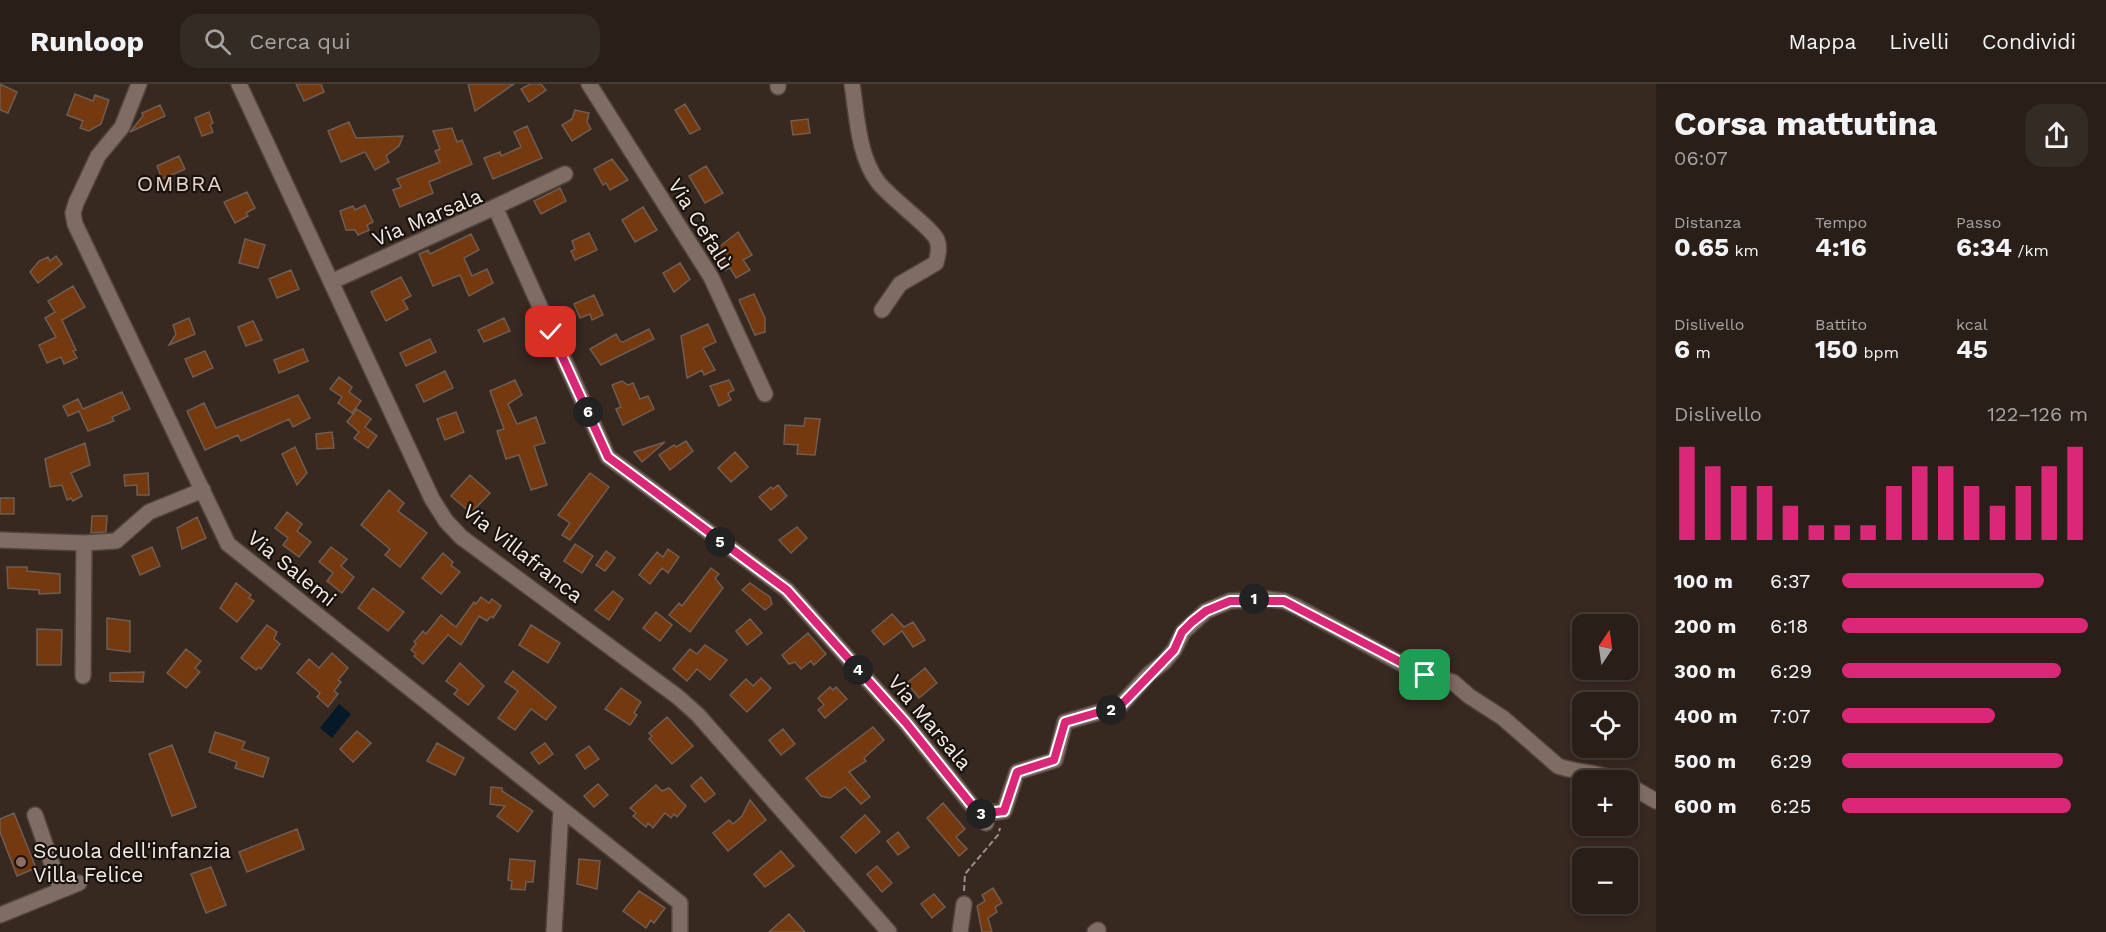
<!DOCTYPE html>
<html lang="it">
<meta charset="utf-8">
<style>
body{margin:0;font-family:"Work Sans",sans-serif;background:#352b25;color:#f1f3f6;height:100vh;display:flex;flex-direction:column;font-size:22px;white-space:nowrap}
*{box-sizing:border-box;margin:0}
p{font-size:20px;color:#a5a2a2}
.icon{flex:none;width:33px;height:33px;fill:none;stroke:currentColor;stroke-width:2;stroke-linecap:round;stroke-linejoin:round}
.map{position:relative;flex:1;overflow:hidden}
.drawer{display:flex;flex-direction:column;background:#291e18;width:450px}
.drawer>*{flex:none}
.needle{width:39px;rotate:13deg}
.controls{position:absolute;left:1572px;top:530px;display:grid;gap:12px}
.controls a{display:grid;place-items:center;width:66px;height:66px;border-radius:12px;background:#291e18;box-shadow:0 3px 9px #0003,0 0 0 2px #453c37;font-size:30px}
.pin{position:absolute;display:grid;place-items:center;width:51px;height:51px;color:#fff;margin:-26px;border-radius:12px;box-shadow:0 3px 9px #0006}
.km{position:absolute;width:30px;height:30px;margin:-15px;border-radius:50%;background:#222;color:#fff;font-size:16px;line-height:30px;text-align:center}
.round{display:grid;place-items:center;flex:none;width:63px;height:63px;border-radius:18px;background:#352b25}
.overview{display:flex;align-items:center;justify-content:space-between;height:102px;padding:0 18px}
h1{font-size:33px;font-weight:700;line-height:45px}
.stats{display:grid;grid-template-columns:repeat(3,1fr);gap:9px;height:102px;padding:6px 18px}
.stats div{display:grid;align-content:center}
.stats b{font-size:26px;font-weight:700}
.stats small{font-size:16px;font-weight:400}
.stats p{font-size:16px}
.chart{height:168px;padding:12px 18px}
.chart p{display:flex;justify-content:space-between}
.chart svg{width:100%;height:108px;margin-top:6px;stroke:#db2777;stroke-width:6}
ul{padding:0 18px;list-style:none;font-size:20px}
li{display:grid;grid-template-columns:96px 72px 1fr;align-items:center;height:45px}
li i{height:15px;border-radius:8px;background:#db2777}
header{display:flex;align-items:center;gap:36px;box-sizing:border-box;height:84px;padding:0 30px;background:#291e18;border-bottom:2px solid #453c37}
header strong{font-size:28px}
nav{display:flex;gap:33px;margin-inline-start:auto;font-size:21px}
.search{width:420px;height:54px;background:#352b25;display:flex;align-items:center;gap:15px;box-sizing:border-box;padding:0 21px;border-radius:18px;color:#a5a2a2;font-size:22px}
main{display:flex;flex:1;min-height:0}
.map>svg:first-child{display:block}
</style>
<header>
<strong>Runloop</strong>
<div class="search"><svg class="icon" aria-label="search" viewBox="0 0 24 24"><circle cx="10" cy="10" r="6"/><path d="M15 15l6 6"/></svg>Cerca qui</div>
<nav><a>Mappa</a><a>Livelli</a><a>Condividi</a></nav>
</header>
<main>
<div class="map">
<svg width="1656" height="848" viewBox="0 0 1656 848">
<rect width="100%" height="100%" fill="#372820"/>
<path fill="#051928" d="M339 620 351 630 332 654 320 644Z"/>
<path fill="#753910" stroke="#6e5d53" stroke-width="1.5" d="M0 0 17 8 8 29 0 26Z
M296 0H321L324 8 304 17Z
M468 0H514L475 27Z
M530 0H541L546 6 529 18 521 5Z
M75 10 93 17 95 11 109 16 101 40 89 47 80 44 83 37 67 31Z
M685 20 700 45 690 50 675 26Z
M160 21 165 32 130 48 143 32 142 29Z
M575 26 589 29 587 38 591 45 572 57 562 41 572 35Z
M209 28 213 39 210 41 213 48 202 52 195 34Z
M808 35 810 49 793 51 791 37Z
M349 38 356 54 403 52 399 62 386 72 389 78 375 86 365 68 341 78 328 47Z
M527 42 542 74 493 95 484 74 500 68 501 72 521 63 514 48Z
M452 44 457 58 462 56 472 80 429 98 433 109 400 123 393 106 401 103 397 95 440 78 435 67 440 65 433 47Z
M179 72 185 85 162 95 157 82Z
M612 75 628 96 610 106 606 99 603 101 594 85Z
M706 82 723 109 705 119 689 92Z
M560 104 566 117 541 130 534 117Z
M247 108 255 124 246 129 248 132 235 139 224 118Z
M365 121 373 138 367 141 369 146 358 151 355 146H346L340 127 353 122 355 126Z
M643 123 657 146 635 158 622 136Z
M738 148 752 171 743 176 750 186 736 194 730 184 725 186 716 170 720 168 718 164Z
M589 149 597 166 575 176 571 167 575 165 572 157Z
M471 150 479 166 464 174 472 192 487 185 493 199 469 212 460 191 433 202 419 170 428 166 430 170Z
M245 155 265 161 258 184 239 179Z
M56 172 62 180 38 199 30 188 39 177 48 173 50 177Z
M680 179 690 195 674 208 663 189Z
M291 186 299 205 277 214 269 195Z
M401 193 411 212 403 216 408 225 386 237 371 208Z
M73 202 85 223 62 236 76 266 73 267 77 274 64 280 61 273 47 279 39 261 56 253 45 234 55 228 48 217Z
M754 210 765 234V248L755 251 739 216Z
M594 211 603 231 592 236 590 230 580 234 574 220Z
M189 234 195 250 169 261 176 250 173 241Z
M504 234 510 247 484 258 478 246Z
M253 237 262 256 246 262 238 243Z
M708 240 716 258 703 264 715 286 704 291 702 286 687 294 681 252Z
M649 245 654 255 601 281 590 265 616 250 620 257 623 258Z
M430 255 436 268 406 282 400 269Z
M303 265 308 277 279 289 274 276Z
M205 267 213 284 193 293 185 275Z
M445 287 453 304 424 318 416 301Z
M339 293 352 303 349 308 361 317 352 329 338 319 342 313 330 305Z
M515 296 522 311 508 320 517 340 536 333 545 359 534 362 547 401 531 406 519 371 506 375 497 347 504 345 490 307Z
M729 296 734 306 728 309 731 316 719 322 710 302Z
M622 297 628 301 633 299 640 315 648 312 654 325 623 341 616 325 621 323 612 301Z
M122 308 130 325 112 333 114 337 88 347 79 327 68 332 63 322 78 315 83 325Z
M298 311 310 334 293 343 289 335 241 357 238 351 205 366 187 327 204 319 216 344Z
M357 325 371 335 365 343 377 352 368 364 354 354 359 348 347 338Z
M456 328 464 348 445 356 437 335Z
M805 334 820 335 815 371 797 370 798 361 784 360 785 341 804 342Z
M332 348 334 364 317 365 316 350Z
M686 357 693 367 670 386 659 371 674 361 676 363Z
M665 358 642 378 634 368Z
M85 359 90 381 71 389 82 412 73 417 71 414 67 416 62 401 50 403 45 375Z
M295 363 307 389 297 401 282 370Z
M735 368 748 383 731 398 718 384Z
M148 389 149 411H137V401L125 402 124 391Z
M590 389 609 403 570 456 562 451 570 439 558 431Z
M470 391 490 409 471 429 451 412Z
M778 401 787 412 771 426 759 413 771 403 773 405Z
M389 406 404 419 398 427 427 449 400 483 385 471 390 465 361 441Z
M0 414H14V430H0Z
M287 428 302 440 297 447 311 458 299 473 283 461 288 454 275 444Z
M92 432H107L106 448 91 449Z
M197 433 206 454 182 465 177 444Z
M797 443 807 454 791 469 779 456Z
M575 460 593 472 582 489 564 477Z
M152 463 160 482 140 491 132 472Z
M331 463 347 475 341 482 354 493 342 509 327 497 333 489 319 478Z
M668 465 679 473 668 489 662 484 650 500 639 491 657 468 663 473Z
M606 467 615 474 605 487 596 481Z
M443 469 453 478 451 481 460 488 441 510 422 494Z
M7 483H27V487L60 490V509L39 510V506L8 504Z
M711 484 719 490 715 494 723 504 690 548 669 531 679 519 682 522Z
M236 499 251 511 249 514 254 517 237 538 220 524Z
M750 499 770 513 772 520 765 526 742 506Z
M373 504 404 528 388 547 358 524Z
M613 507 623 515 609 536 595 526Z
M481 513 489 519 492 515 501 522 493 534 491 532 487 537 479 532 461 561 448 551 423 580 414 572 416 570 411 566 416 560 414 558 423 547 426 550 441 531 456 543 474 518 476 520Z
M656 528 672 541 660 557 643 544Z
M892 530 904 543 913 538 925 556 913 563 902 547 884 561 872 547Z
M107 534 130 537V568L107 565Z
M750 535 762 549 747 561 736 547Z
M267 541 277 548 274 555 280 560 261 585 259 583 256 586 241 574Z
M531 541 560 559 548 579 519 561Z
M37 545 62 546 61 581H37Z
M808 549 826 570 814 581 811 577 801 585 795 578 789 580 782 571Z
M705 561 727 576 710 596 697 585 687 597 673 585 690 565 697 570Z
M186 565 201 577 195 584 200 588 186 604 167 589Z
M332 569 348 584 338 596 341 598 334 607 338 610 328 623 317 613 320 609 297 589 309 575 319 584Z
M460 579 484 602 468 621 454 610 458 606 446 597Z
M925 584 937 599 919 614 907 599Z
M513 587 556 623 546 636 531 625 515 646 498 634 518 607 505 598Z
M144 588 143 598 110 597V589Z
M761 594 771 604 747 628 730 611 746 595 753 602Z
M830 603 833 606 836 603 847 615 825 634 818 626 824 621 818 614Z
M621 604 641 618 634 629 637 631 630 641 605 625Z
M667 633 693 662 672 680 649 655 652 652 649 649Z
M873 643 884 656 864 674 866 677 849 688 870 713 861 720 845 703 830 714 821 712 806 694Z
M783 645 795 660 781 671 769 656Z
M357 647 371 659 353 678 340 665Z
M215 648 245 658 242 665 269 674 263 693 235 684 237 678 209 668Z
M437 659 464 674 455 691 427 677Z
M545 659 553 670 539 680 531 669Z
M172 661 196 723 172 732 149 670Z
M589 662 599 675 585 685 576 671Z
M701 693 715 710 705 718 691 702Z
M598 700 608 711 594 723 584 712Z
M656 701 662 707 669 704 686 722 677 733 674 730 671 734 665 729 653 744 648 739 646 743 633 732 636 729 630 724Z
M491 703 502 704V707L533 727 518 748 497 732 505 722 490 720Z
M750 716 766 736 728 767 713 749 729 736 733 740 742 732Z
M943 719 965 745 956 753 967 765 959 772 927 734Z
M14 729 36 784 17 792 0 748V735Z
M865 731 880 748 856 769 841 753Z
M297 745 304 765 247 788 239 768Z
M898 748 909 763 898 771 887 757Z
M781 767 794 782 765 803 754 790Z
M510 775 535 777 533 798H526L525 806 511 805 512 797 508 796Z
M579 775 600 777 597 805 577 800Z
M877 782 892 799 882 808 867 790Z
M211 783 226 821 206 829 191 790Z
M993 804 1002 819 995 823 997 828 988 834 992 848H982L977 822 985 817 982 811Z
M639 807 665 824 654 839 651 836 646 844 623 827Z
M934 810 945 823 932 834 921 820Z
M789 830 805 848H769Z"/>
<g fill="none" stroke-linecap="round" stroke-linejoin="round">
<g stroke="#51453e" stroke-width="18">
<path id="street" d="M139 0 122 43 98 72 76 119 73 129 75 140 228 460 680 819V848
M239 0 432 415 446 437 461 453 678 613 698 631 889 848
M589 0 711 193 765 310
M778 0V3
M852 0C857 31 858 72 878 98 890 114 932 144 937 156 940 164 938 171 936 179L900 200 882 226
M495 123 565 90
M333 197 495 123 608 373 787 506 906 639 986 739
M0 456 84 459 116 457 149 428 203 406
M83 592 84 459
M1628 701 1656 717
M979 730 1004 727 1017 688 1055 676 1065 638 1120 622 1149 590 1164 578 1174 566 1183 548 1206 527 1230 517 1268 515 1284 517 1295 522 1419 589 1453 598 1469 612 1503 634 1558 682C1577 689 1595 687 1616 696
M35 731 61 806
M0 831 79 799
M554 848 561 726
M960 848 964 820
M1095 848 1098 846"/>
</g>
<path stroke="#9a8e87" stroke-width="2" stroke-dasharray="6 3" stroke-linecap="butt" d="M964 807 965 790 998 751 1000 744"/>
<use href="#street" stroke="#7f6d63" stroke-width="15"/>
</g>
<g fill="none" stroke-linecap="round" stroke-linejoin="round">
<g stroke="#fff" stroke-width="12">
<path id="route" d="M551 248 608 373 787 506 906 639 979 730 1004 727 1017 688 1054 676 1065 638 1120 622 1174 566 1182 548 1192 538 1206 527 1230 517H1284L1425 591"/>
</g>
<use href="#route" stroke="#db2777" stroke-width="8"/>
</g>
<circle fill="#8d6e63" stroke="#19130f" stroke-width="2" cx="21" cy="778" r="6"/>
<g text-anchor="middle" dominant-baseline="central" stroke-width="4.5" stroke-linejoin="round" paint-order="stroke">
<g font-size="21" fill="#f4e9e4" stroke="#19130f">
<text transform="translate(427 133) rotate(-23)">Via Marsala</text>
<text transform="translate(701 140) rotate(58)">Via Cefalù</text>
<text transform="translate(523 469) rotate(38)">Via Villafranca</text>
<text transform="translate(292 484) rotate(39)">Via Salemi</text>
<text transform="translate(930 638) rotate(50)">Via Marsala</text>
</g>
<g font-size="21" fill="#f4e9e4" stroke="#19130f" text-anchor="start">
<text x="33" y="766">Scuola dell'infanzia<tspan x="33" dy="24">Villa Felice</tspan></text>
</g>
<g font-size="22" letter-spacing="1.5" fill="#e7d3c8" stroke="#19130f">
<text x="180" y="99">OMBRA</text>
</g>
</g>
</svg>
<div class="controls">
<a><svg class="needle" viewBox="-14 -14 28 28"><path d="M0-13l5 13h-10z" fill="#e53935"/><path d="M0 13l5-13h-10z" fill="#a5a2a2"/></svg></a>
<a><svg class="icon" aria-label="locate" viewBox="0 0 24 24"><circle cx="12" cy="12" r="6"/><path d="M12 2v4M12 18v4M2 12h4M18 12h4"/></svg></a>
<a>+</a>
<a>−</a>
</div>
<div class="pin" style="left:1425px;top:591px;background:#1e9e55"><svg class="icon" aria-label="arrive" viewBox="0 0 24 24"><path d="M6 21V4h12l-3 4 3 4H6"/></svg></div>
<div class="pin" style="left:551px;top:248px;background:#d93025"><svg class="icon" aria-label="check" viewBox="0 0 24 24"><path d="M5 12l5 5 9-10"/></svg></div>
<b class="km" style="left:1254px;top:515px">1</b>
<b class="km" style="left:1111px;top:626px">2</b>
<b class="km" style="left:981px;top:730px">3</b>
<b class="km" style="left:858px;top:586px">4</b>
<b class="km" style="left:720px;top:458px">5</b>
<b class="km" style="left:588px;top:328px">6</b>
</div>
<section class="drawer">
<div class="overview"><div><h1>Corsa mattutina</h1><p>06:07</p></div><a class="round"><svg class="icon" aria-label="share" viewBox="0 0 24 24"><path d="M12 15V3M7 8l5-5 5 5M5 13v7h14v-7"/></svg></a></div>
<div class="stats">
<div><p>Distanza</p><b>0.65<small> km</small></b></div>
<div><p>Tempo</p><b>4:16</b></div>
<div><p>Passo</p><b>6:34<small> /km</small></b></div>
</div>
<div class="stats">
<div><p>Dislivello</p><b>6<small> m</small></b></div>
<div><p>Battito</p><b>150<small> bpm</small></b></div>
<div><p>kcal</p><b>45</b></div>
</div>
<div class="chart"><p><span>Dislivello</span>122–126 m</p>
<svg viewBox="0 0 160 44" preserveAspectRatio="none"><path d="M5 44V6M15 44V14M25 44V22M35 44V22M45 44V30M55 44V38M65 44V38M75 44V38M85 44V22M95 44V14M105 44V14M115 44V22M125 44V30M135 44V22M145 44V14M155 44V6"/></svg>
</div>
<ul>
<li><b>100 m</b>6:37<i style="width:82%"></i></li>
<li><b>200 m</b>6:18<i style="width:100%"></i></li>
<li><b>300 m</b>6:29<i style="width:89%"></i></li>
<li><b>400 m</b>7:07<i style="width:62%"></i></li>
<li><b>500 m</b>6:29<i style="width:90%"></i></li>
<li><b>600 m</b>6:25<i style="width:93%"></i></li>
</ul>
</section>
</main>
